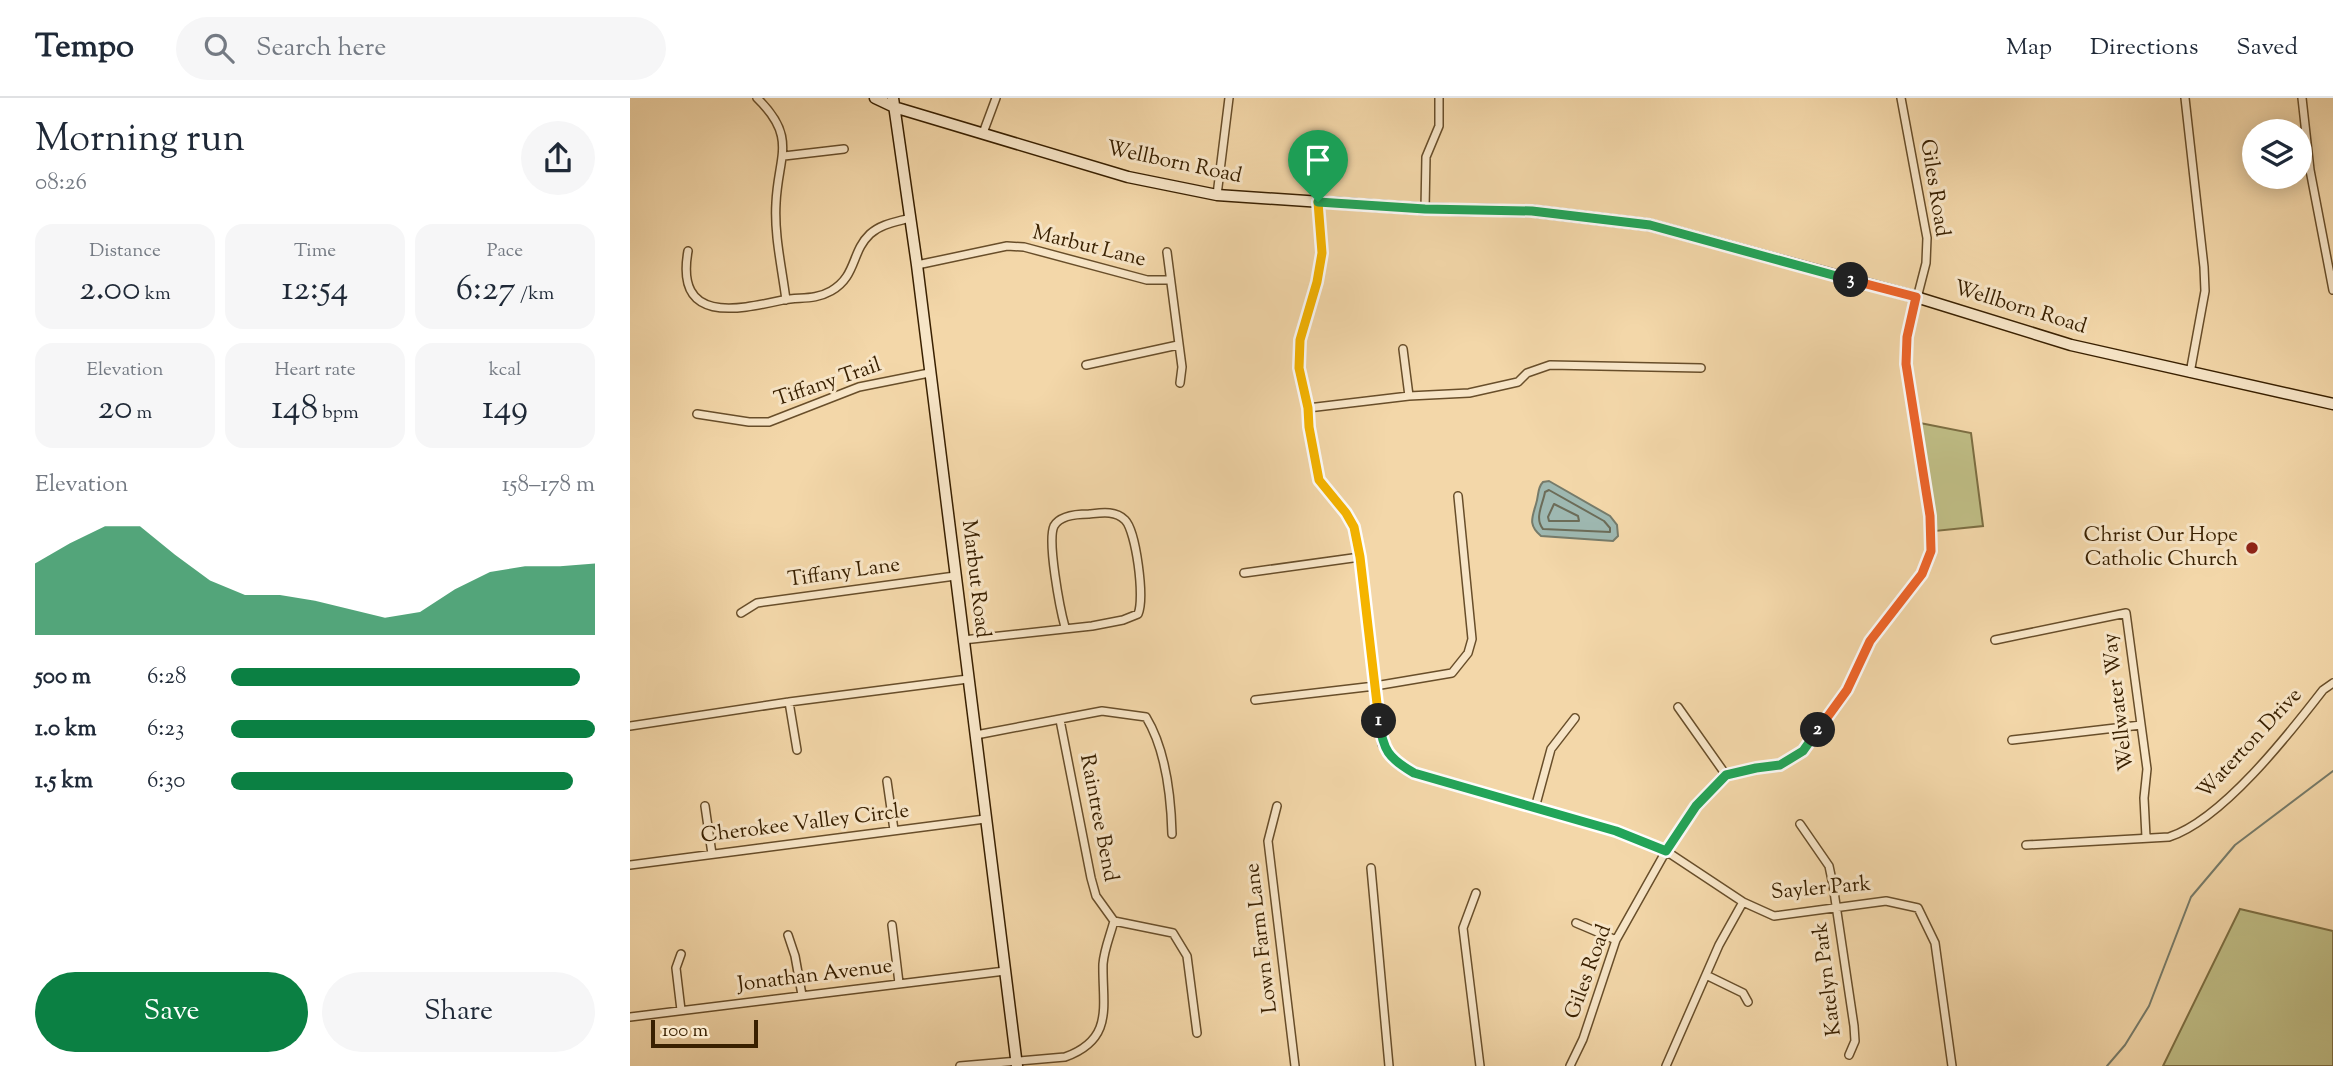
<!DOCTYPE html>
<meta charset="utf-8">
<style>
body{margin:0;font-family:"Sorts Mill Goudy",serif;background:#f6f6f7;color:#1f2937;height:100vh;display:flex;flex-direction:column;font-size:26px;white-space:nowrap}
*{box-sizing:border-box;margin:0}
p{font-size:23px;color:#747a83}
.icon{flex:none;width:38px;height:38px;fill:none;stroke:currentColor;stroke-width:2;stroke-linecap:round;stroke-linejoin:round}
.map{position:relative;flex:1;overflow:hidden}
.sheet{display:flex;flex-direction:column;background:#fff;width:630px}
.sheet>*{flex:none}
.tools{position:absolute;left:1612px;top:21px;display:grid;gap:14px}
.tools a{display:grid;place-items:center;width:70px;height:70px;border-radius:50%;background:#fff;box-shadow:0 4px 18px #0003;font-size:35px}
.scale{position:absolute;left:21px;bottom:18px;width:107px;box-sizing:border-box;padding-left:7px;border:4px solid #392000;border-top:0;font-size:19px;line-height:24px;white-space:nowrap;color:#392000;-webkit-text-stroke:5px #f7e5c7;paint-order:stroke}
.pin{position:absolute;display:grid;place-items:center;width:60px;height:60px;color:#fff;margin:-72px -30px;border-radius:50% 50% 50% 0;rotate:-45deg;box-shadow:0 0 7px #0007}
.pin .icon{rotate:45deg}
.km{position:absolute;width:35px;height:35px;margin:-18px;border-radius:50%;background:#222;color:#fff;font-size:19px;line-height:35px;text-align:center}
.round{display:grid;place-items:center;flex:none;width:74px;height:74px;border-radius:37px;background:#f6f6f7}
.head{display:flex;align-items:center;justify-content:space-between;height:119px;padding:0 35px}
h1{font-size:38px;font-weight:600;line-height:52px}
.figures{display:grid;grid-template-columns:repeat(3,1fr);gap:10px;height:119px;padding:7px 35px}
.figures div{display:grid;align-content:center;border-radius:18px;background:#f6f6f7;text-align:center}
.figures b{font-size:35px;font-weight:600}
.figures small{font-size:19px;font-weight:400}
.figures p{font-size:19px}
.chart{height:196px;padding:14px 35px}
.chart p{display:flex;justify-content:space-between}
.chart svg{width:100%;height:126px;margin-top:7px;fill:#0b8043;opacity:.7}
.action{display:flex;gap:14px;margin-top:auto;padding:14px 35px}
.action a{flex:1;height:80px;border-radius:42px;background:#0b8043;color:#fff;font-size:28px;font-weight:600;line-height:80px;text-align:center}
.action a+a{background:#f6f6f7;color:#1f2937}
ul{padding:0 35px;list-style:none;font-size:23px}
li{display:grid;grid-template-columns:112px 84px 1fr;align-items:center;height:52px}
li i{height:18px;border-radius:9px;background:#0b8043}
header{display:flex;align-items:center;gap:42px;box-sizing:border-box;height:98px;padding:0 35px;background:#fff;border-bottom:2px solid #e0e1e3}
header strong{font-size:33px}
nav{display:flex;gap:38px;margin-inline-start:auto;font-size:24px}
.search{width:490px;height:63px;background:#f6f6f7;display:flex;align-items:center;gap:18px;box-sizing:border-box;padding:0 24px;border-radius:38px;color:#747a83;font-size:26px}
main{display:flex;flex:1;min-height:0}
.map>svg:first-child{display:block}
</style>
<header>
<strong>Tempo</strong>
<div class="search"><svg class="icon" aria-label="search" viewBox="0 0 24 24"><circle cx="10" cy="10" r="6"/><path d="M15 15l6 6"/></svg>Search here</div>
<nav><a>Map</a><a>Directions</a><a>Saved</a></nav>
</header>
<main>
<section class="sheet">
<div class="head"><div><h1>Morning run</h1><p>08:26</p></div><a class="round"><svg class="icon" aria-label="share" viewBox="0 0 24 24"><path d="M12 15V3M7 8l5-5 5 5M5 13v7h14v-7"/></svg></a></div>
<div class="figures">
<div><p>Distance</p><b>2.00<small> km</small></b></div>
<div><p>Time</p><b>12:54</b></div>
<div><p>Pace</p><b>6:27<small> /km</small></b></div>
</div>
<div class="figures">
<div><p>Elevation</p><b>20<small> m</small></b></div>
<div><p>Heart rate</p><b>148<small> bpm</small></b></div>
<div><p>kcal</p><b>149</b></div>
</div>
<div class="chart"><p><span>Elevation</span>158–178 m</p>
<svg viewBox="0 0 160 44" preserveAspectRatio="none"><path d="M0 44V19L10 12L20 6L30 6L40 16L50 25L60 30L70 30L80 32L90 35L100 38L110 36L120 28L130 22L140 20L150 20L160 19V44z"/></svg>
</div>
<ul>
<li><b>500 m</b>6:28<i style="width:96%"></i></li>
<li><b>1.0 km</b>6:23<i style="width:100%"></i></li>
<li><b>1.5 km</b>6:30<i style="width:94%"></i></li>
</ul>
<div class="action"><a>Save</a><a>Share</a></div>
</section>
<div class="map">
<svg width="1703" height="968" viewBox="0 0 1703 968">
<rect width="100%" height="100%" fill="#f3d7a9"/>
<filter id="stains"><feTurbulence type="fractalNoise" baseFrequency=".00286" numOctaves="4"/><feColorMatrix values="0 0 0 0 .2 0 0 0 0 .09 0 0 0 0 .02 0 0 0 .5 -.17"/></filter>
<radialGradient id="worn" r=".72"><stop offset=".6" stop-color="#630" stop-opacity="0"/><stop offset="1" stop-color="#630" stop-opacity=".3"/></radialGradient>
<path fill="#bfbd85" stroke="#7c6e42" stroke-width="2" d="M1290 325 1341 335 1353 428 1305 433Z
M1610 811 1703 833V968H1533Z"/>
<path fill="#9eb8b1" stroke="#767b6a" stroke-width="2" d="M919 383 980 418 987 427 988 438 983 443 911 438C898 427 902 420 906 406 909 397 907 390 913 384Z"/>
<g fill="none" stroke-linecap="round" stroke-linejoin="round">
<path stroke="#6c6c58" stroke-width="2" d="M919 392 974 423 980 430V434L913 431C904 420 913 406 915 394Z
M924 406 948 418 949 423H919L918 419Z"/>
<path stroke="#767b6a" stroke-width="2" d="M1477 968 1495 947 1519 908 1561 799 1605 747 1703 673"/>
<g stroke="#684e2a" stroke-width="10">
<path id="street" d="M127 0C168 40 148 58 146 105 144 137 152 170 156 202
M1555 0 1574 169 1575 193 1560 275
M1672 0 1680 72 1703 192
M353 35 366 0
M154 58 214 51
M587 97 599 0
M688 104 692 155 687 184 669 242V270L678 310 679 329 689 382 716 415 724 429 730 459 752 646 769 667 784 675 986 733 1036 753 1113 804 1144 818 1256 803 1288 810 1305 845 1322 968
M795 111 796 59 809 28V0
M58 153C45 226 107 212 153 202 171 199 185 202 201 193 227 178 221 154 240 136 251 126 266 124 280 120
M537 154 552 269 550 285
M287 167 377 148 394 149 517 182H540
M773 251 779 298
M456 267 548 247
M678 310 779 298 839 295 888 284 897 275 920 267 1071 270
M67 316 119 324H139L229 289 299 275
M614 475 730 459
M111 515 127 505 325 478
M333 542 462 528 493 522 508 516C515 500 506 433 495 422 485 412 470 415 459 416 448 416 430 417 424 428 417 443 430 511 435 529
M1365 542 1496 515 1517 671 1514 700 1516 739
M625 602 745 588 822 575 838 555 842 541 828 398
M159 604 167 652
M1048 609 1096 677
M430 622 461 780 466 798 484 823 543 835 557 858 567 935
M0 628 159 604 338 581
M346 637 472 613 516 619C536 652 541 698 542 736
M1382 642 1511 627
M257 683 264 732
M75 708 82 756
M647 708 638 743 665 968
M905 710 921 651 945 620
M1170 726 1199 768 1203 787 1224 928 1225 943 1219 957
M1396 747 1539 739C1592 722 1659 636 1693 592L1703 585
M0 767 355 721
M741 770 759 968
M846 795 833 830 850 968
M946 825 986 842
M262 827 269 885
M158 837 165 858 172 897
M1076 877 1113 895 1118 904
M51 912 46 870 51 856
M0 919 375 873
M330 968 435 959C485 941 472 907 473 866 474 852 480 838 484 823
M940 968 953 941 986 842 1036 753 1066 708 1096 677 1126 670 1150 667 1173 653 1217 592 1240 543 1291 476 1301 453 1300 418 1276 266 1277 239 1296 165 1297 140 1271 0
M1036 968 1089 847 1113 804"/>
</g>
<g stroke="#392000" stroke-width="13">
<path id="secondary" d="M245 0 264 9 498 79 587 97 795 111 902 113 1020 127 1286 199 1441 247 1703 306
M263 0 287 167 387 968"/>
</g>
<use href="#street" stroke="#f7e5c7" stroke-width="7"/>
<use href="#secondary" stroke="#f7e5c7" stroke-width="10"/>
</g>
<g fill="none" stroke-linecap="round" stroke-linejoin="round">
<g stroke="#fff" stroke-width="14">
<path id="split-1" d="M688 104 692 155 687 184 670 242 669 270 678 310 679 329 689 382 716 415 724 429 730 459 749 623"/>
</g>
<g stroke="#fff" stroke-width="14">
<path id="split-2" d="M749 623C753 652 758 660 784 675L986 733 1036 753 1066 708 1096 677 1126 670 1150 667 1173 653 1188 632"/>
</g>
<g stroke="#fff" stroke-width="14">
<path id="split-3" d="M1188 632 1217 592 1240 543 1292 476 1301 453 1300 418 1276 266 1277 239 1286 199 1221 182"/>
</g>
<g stroke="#fff" stroke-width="14">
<path id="split-4" d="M688 104 795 111 902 113 1020 127 1221 182"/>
</g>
<use href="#split-1" stroke="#f5b400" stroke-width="9"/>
<use href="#split-2" stroke="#22a559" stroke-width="9"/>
<use href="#split-3" stroke="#f0652b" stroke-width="9"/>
<use href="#split-4" stroke="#22a559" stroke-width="9"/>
</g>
<circle fill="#8f2418" stroke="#f7e5c7" stroke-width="2.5" cx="1622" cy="450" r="7"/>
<g text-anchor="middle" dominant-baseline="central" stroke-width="6" stroke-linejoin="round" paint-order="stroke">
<g font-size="21" fill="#392000" stroke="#f7e5c7">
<text transform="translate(544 65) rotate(12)">Wellborn Road</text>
<text transform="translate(1304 90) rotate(81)">Giles Road</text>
<text transform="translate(459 149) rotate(14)">Marbut Lane</text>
<text transform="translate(1390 210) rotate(17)">Wellborn Road</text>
<text transform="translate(198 285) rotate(-19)">Tiffany Trail</text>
<text transform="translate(214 475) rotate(-8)">Tiffany Lane</text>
<text transform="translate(345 481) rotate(83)">Marbut Road</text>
<text transform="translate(1489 604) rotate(-97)">Wellwater Way</text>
<text transform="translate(1620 646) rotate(-47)">Waterton Drive</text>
<text transform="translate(468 720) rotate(79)">Raintree Bend</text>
<text transform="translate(175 726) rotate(-7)">Cherokee Valley Circle</text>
<text transform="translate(1191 791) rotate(-5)">Sayler Park</text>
<text transform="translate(632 840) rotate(-97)">Lown Farm Lane</text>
<text transform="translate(959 874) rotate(-70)">Giles Road</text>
<text transform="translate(185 878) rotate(-7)">Jonathan Avenue</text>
<text transform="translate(1198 881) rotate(-97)">Katelyn Park</text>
</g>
<g font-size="21" fill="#392000" stroke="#f7e5c7" text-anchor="end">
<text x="1608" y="438">Christ Our Hope<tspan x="1608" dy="24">Catholic Church</tspan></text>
</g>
</g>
<rect width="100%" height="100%" filter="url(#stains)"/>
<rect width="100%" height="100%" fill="url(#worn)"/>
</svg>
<div class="tools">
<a><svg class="icon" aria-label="layers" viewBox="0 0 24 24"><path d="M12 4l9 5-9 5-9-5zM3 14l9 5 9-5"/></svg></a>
</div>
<div class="scale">100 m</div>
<div class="pin" style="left:688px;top:104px;background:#1e9e55"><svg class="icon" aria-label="arrive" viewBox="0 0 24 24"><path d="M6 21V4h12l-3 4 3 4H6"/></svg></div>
<b class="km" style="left:749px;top:623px">1</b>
<b class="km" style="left:1188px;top:632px">2</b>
<b class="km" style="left:1221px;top:182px">3</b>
</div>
</main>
